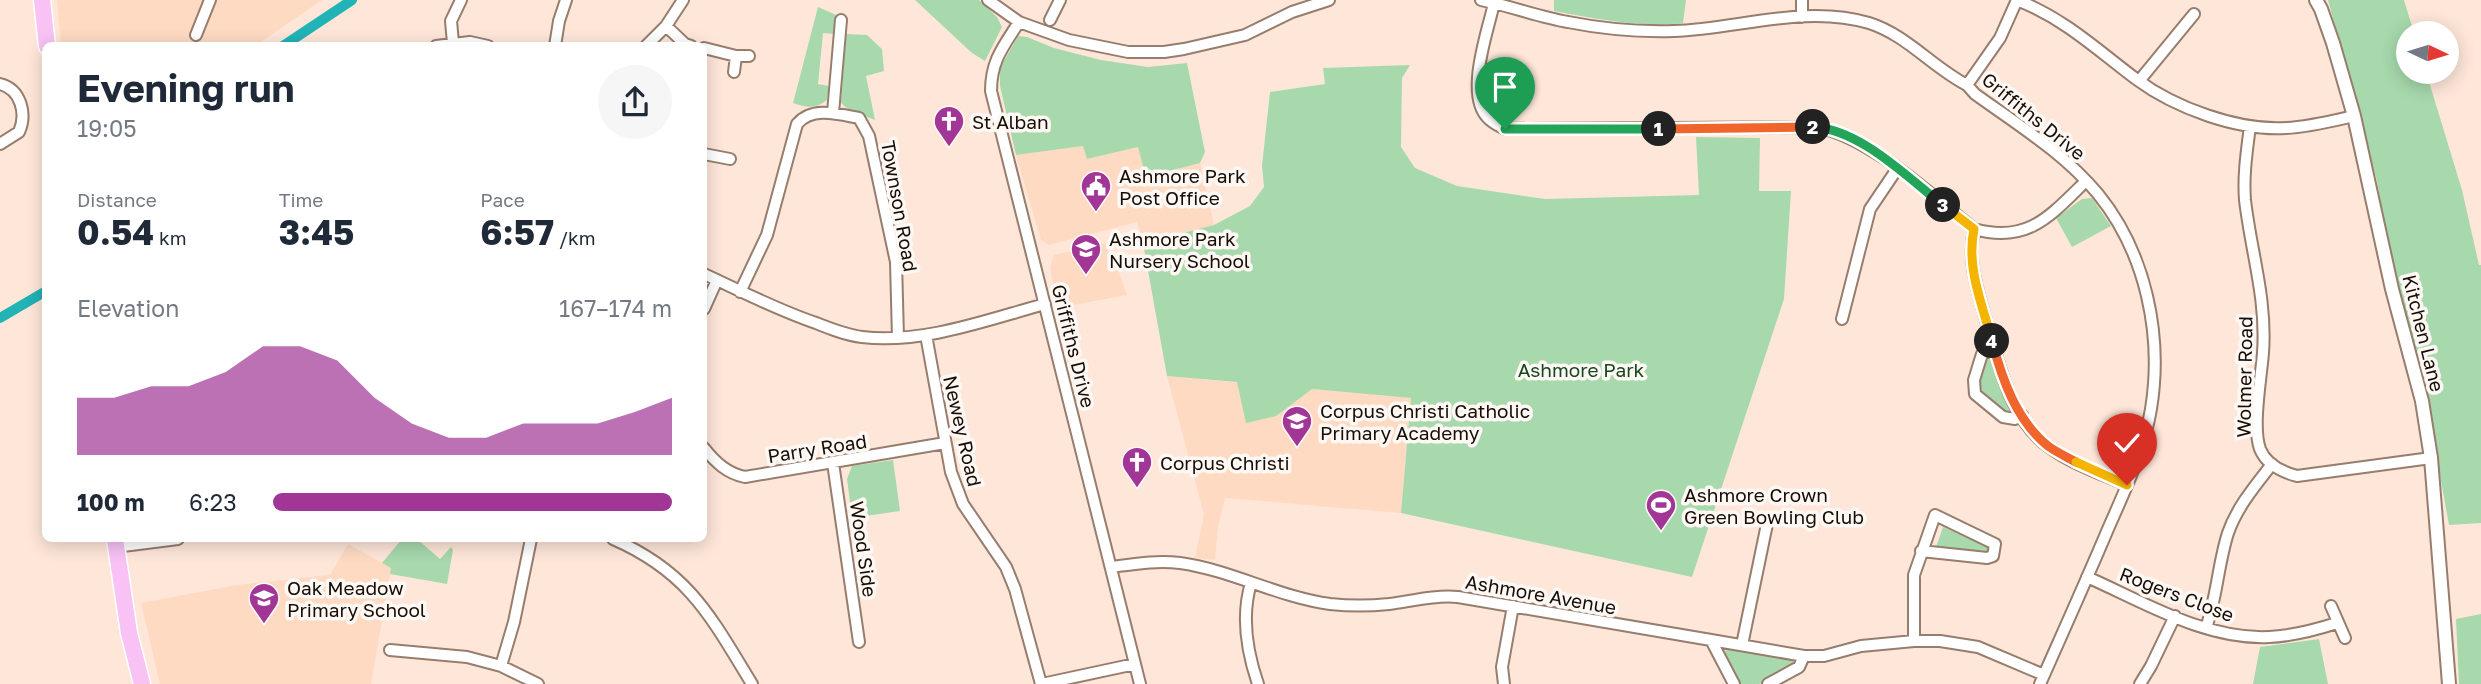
<!DOCTYPE html>
<meta charset="utf-8">
<style>
body{margin:0;font-family:"Golos Text",sans-serif;background:#f6f6f7;color:#1f2937;height:100vh;display:flex;flex-direction:column;font-size:26px;white-space:nowrap}
*{box-sizing:border-box;margin:0}
p{font-size:23px;color:#747a83}
.icon{flex:none;width:38px;height:38px;fill:none;stroke:currentColor;stroke-width:2;stroke-linecap:round;stroke-linejoin:round}
.map{position:relative;flex:1;overflow:hidden}
.drawer{position:absolute;left:42px;top:42px;width:665px;height:500px;display:flex;flex-direction:column;background:#fff;border-radius:10px;box-shadow:0 4px 18px #0003}
.drawer>*{flex:none}
.needle{width:46px;rotate:94deg}
.tools{position:absolute;left:2396px;top:21px;display:grid;gap:14px}
.tools a{display:grid;place-items:center;width:63px;height:63px;border-radius:50%;background:#fff;box-shadow:0 4px 18px #0003;font-size:35px}
.pin{position:absolute;display:grid;place-items:center;width:60px;height:60px;color:#fff;margin:-72px -30px;border-radius:50% 50% 50% 0;rotate:-45deg;box-shadow:0 0 7px #0007}
.pin .icon{rotate:45deg}
.km{position:absolute;width:35px;height:35px;margin:-18px;border-radius:50%;background:#222;color:#fff;font-size:19px;line-height:35px;text-align:center}
.round{display:grid;place-items:center;flex:none;width:74px;height:74px;border-radius:37px;background:#f6f6f7}
.summary{display:flex;align-items:center;justify-content:space-between;height:119px;padding:0 35px}
h1{font-size:38px;font-weight:700;line-height:52px}
.stats{display:grid;grid-template-columns:repeat(3,1fr);gap:10px;height:119px;padding:7px 35px}
.stats div{display:grid;align-content:center}
.stats b{font-size:35px;font-weight:700}
.stats small{font-size:19px;font-weight:400}
.stats p{font-size:19px}
.chart{height:196px;padding:14px 35px}
.chart p{display:flex;justify-content:space-between}
.chart svg{width:100%;height:126px;margin-top:7px;fill:#a13697;opacity:.7}
ul{padding:0 35px;list-style:none;font-size:23px}
li{display:grid;grid-template-columns:112px 84px 1fr;align-items:center;height:52px}
li i{height:18px;border-radius:9px;background:#a13697}
.map>svg:first-child{display:block}
</style>
<div class="map">
<svg width="2481" height="684" viewBox="0 0 2481 684">
<rect width="100%" height="100%" fill="#fee7d9"/>
<path fill="#fedac3" d="M57 0H322L255 46 61 45Z
M1084 146 1087 159 1139 147 1146 177 1200 163 1214 225 1143 243 1137 222 1049 245 1041 240 1016 155Z
M1105 243 1112 264 1119 272 1127 295 1057 308 1050 267 1054 255Z
M1167 376 1411 398 1401 513 1225 498 1218 526 1215 560 1195 558 1204 514Z
M348 544 391 568 371 684H160L141 603 237 585 330 575Z"/>
<path fill="#a7d9ac" d="M915 0H979L997 17 1002 27 985 61 972 53Z
M1554 0H1686L1683 23C1639 28 1597 19 1554 11Z
M2328 0H2404L2414 33H2408V72H2426L2462 190 2479 265H2481V523L2449 525 2420 364 2387 245 2377 181Z
M818 7 836 15 834 34 823 33 818 84 829 86 827 100C815 109 807 108 793 103Z
M846 34 867 35 882 49 884 71 866 76 875 120C864 115 849 112 841 103Z
M1018 36 1027 37 1054 48 1101 60 1148 67 1187 63 1205 152 1200 163 1146 177 1138 147 1087 159 1083 146 1016 155 1000 86V68Z
M1410 65 1402 78 1401 147 1415 168 1457 186 1545 199 1699 195 1696 137 1760 138 1759 191H1791L1784 299 1692 577 1401 513 1411 398 1312 389 1276 416 1246 423 1237 382 1167 376 1143 243 1214 225 1250 206 1264 187 1262 166 1270 92 1325 84 1323 68Z
M2092 198 2111 226 2072 247 2056 218 2082 199Z
M1991 358 2012 410 2008 414 1979 392 1980 379 1985 360Z
M893 460 900 511 852 518 847 479 852 466Z
M1943 527 1987 547V551L1936 547Z
M402 539H417L440 559 451 547 453 550 447 584 390 574 391 568 382 563Z
M2481 614V684H2459L2456 619Z
M2319 639 2328 684H2253L2260 647Z
M1727 648 1789 658 1793 662 1792 668 1759 684H1739L1723 656Z"/>
<g fill="none" stroke-linecap="round" stroke-linejoin="round">
<path stroke="#22b3b7" stroke-width="10" d="M283 46 352 0
M0 318 46 291"/>
<g stroke="#977d6d" stroke-width="14">
<path id="minor" d="M988 0 1019 22 1069 40 1128 52H1164L1184 49 1245 35 1292 12 1329 0
M1481 0C1510 6 1539 17 1568 22 1603 29 1639 32 1674 31 1738 29 1805 4 1869 23 1907 35 1932 67 1967 85L1975 94C2018 125 2064 153 2098 194 2146 253 2163 335 2151 409 2144 451 2125 490 2108 529 2086 581 2063 632 2040 684
M1802 0V17
M2017 0C2065 19 2096 49 2136 79 2175 108 2238 131 2286 128 2309 127 2332 121 2354 116
M1494 3C1488 31 1465 93 1487 117 1492 123 1499 126 1505 129L1817 127C1870 137 1931 195 1974 229 2028 244 2050 216 2086 181
M1050 20 1060 0
M1019 22C1003 47 991 61 991 91L1140 684
M666 26 685 44 691 46
M196 35 210 0
M453 43 451 21 461 0
M436 46 470 42 488 46
M555 46 559 21 566 0
M646 46 666 26 683 0
M704 48 736 56H749
M734 72 736 56
M2139 81 2194 14
M0 84C21 89 27 114 19 132L0 144
M1967 85 2000 38 2017 0
M833 113 841 20
M2250 126C2247 150 2243 175 2245 200 2251 252 2267 299 2263 353 2261 378 2252 427 2260 449 2266 464 2282 472 2297 476L2431 458
M704 154 730 159
M1974 229C1967 263 1978 291 1987 324 2000 367 2010 419 2049 447 2072 464 2102 474 2127 485
M704 274C741 291 777 310 816 323 831 329 846 335 862 337 924 344 986 320 1045 304
M740 292 767 235 797 124C812 106 838 114 859 118L869 136 896 262 898 338
M704 309 717 280
M1842 319 1870 209 1897 169
M926 335 951 472 963 504 1006 567 1015 589 1041 684
M1994 348 1982 354 1974 380 1975 394 2003 417 2015 419 2022 415
M704 448C716 463 727 473 745 477L945 443
M833 463 859 642
M613 539C689 572 711 617 752 684
M115 547 178 539
M1111 567C1134 564 1157 560 1180 563 1231 570 1278 597 1330 604 1349 606 1370 606 1389 604 1412 601 1434 595 1458 597L1711 640 1734 684
M2087 577C2144 602 2205 640 2269 637 2292 636 2315 630 2337 623
M1251 583C1241 616 1247 652 1258 684
M2331 606 2345 638
M2206 628C2217 597 2218 564 2228 533 2237 507 2255 486 2272 464
M1711 640 1804 656
M1914 641V575L1935 515 1995 544 1993 556 1987 558 1921 551
M1742 645 1767 524
M390 650 467 657 501 666 538 684
M501 666 514 622 531 539
M1042 684 1135 664
M1504 684 1502 667 1513 606
M1768 684 1799 667 1804 656H1824L1861 646 1914 641H1940L1978 647 2044 675
M2140 684 2151 666 2175 616"/>
</g>
<g stroke="#977d6d" stroke-width="16">
<path id="tertiary" d="M2316 0 2321 9 2333 43 2354 116 2392 289 2422 401 2431 458 2449 684"/>
</g>
<g stroke="#fff" stroke-width="19">
<path id="primary" d="M42 0 47 46
M115 539 129 633 142 684"/>
</g>
<use href="#minor" stroke="#fff" stroke-width="10"/>
<use href="#tertiary" stroke="#fff" stroke-width="12"/>
<use href="#primary" stroke="#f8c2f4" stroke-width="16"/>
</g>
<g fill="none" stroke-linecap="round" stroke-linejoin="round">
<g stroke="#fff" stroke-width="14">
<path id="split-1" d="M1505 129H1659"/>
</g>
<g stroke="#fff" stroke-width="14">
<path id="split-2" d="M1659 129 1813 127"/>
</g>
<g stroke="#fff" stroke-width="14">
<path id="split-3" d="M1813 127C1860 129 1908 178 1943 205"/>
</g>
<g stroke="#fff" stroke-width="14">
<path id="split-4" d="M1943 205 1974 229C1966 268 1982 303 1992 341"/>
</g>
<g stroke="#fff" stroke-width="14">
<path id="split-5" d="M1992 341C2002 379 2016 420 2048 446 2056 452 2067 457 2076 462"/>
</g>
<g stroke="#fff" stroke-width="14">
<path id="split-6" d="M2076 462 2127 485"/>
</g>
<use href="#split-1" stroke="#22a559" stroke-width="9"/>
<use href="#split-2" stroke="#f0652b" stroke-width="9"/>
<use href="#split-3" stroke="#22a559" stroke-width="9"/>
<use href="#split-4" stroke="#f5b400" stroke-width="9"/>
<use href="#split-5" stroke="#f0652b" stroke-width="9"/>
<use href="#split-6" stroke="#f5b400" stroke-width="9"/>
</g>
<defs>
<g id="church-pin" transform="scale(1.575)"><path d="M0 17L-7.5 6A9.5 9.5 0 1 1 7.5 6Z" fill="#a13697" stroke="#fef8f5"/><path d="M-1.2-6h2.4v3.5h3.3v2.4h-3.3V6h-2.4V-.1h-3.3v-2.4h3.3Z" fill="#fff"/></g>
<g id="civic-pin" transform="scale(1.575)"><path d="M0 17L-7.5 6A9.5 9.5 0 1 1 7.5 6Z" fill="#a13697" stroke="#fef8f5"/><path d="M-.6-6.5H3V-4.5H.6V-3L4-1V1h2V6H-6V1h2V-1L-.6-3ZM-1.2 2.5V6h2.4V2.5Z" fill="#fff"/></g>
<g id="school-pin" transform="scale(1.575)"><path d="M0 17L-7.5 6A9.5 9.5 0 1 1 7.5 6Z" fill="#a13697" stroke="#fef8f5"/><path d="M0-5L7-2L0 1L-7-2ZM-4 1L0 2.5L4 1V4Q0 6-4 4Z" fill="#fff"/></g>
<g id="stadium-pin" transform="scale(1.575)"><path d="M0 17L-7.5 6A9.5 9.5 0 1 1 7.5 6Z" fill="#a13697" stroke="#fef8f5"/><path d="M0-5a6.5 5 0 1 0 0 10a6.5 5 0 1 0 0-10ZM-3.5-1.8h7v3.6h-7Z" fill="#fff"/></g>
</defs>
<g fill-rule="evenodd">
<use href="#church-pin" x="949" y="121"/>
<use href="#civic-pin" x="1096" y="186"/>
<use href="#school-pin" x="1086" y="249"/>
<use href="#school-pin" x="1297" y="421"/>
<use href="#church-pin" x="1137" y="462"/>
<use href="#stadium-pin" x="1661" y="505"/>
<use href="#school-pin" x="264" y="598"/>
</g>
<g text-anchor="middle" dominant-baseline="central" stroke-width="7" stroke-linejoin="round" paint-order="stroke">
<g font-size="19" fill="#160d07" stroke="#fef8f5">
<text transform="translate(2034 116) rotate(39)">Griffiths Drive</text>
<text transform="translate(900 206) rotate(80)">Townson Road</text>
<text transform="translate(2424 333) rotate(76)">Kitchen Lane</text>
<text transform="translate(1074 346) rotate(76)">Griffiths Drive</text>
<text transform="translate(2244 377) rotate(-89)">Wolmer Road</text>
<text transform="translate(963 431) rotate(77)">Newey Road</text>
<text transform="translate(817 448) rotate(-9)">Parry Road</text>
<text transform="translate(864 549) rotate(82)">Wood Side</text>
<text transform="translate(1541 594) rotate(10)">Ashmore Avenue</text>
<text transform="translate(2177 594) rotate(21)">Rogers Close</text>
</g>
<g font-size="19" fill="#160d07" stroke="#fef8f5" text-anchor="start">
<text x="972" y="121">St Alban</text>
<text x="1119" y="175">Ashmore Park<tspan x="1119" dy="22">Post Office</tspan></text>
<text x="1109" y="238">Ashmore Park<tspan x="1109" dy="22">Nursery School</tspan></text>
<text x="1320" y="410">Corpus Christi Catholic<tspan x="1320" dy="22">Primary Academy</tspan></text>
<text x="1160" y="462">Corpus Christi</text>
<text x="1684" y="494">Ashmore Crown<tspan x="1684" dy="22">Green Bowling Club</tspan></text>
<text x="287" y="587">Oak Meadow<tspan x="287" dy="22">Primary School</tspan></text>
</g>
<g font-size="19" fill="#15471f" stroke="#fef8f5">
<text x="1581" y="369">Ashmore Park</text>
</g>
</g>
</svg>
<div class="tools">
<a><svg class="needle" viewBox="-14 -14 28 28"><path d="M0-13l5 13h-10z" fill="#e53935"/><path d="M0 13l5-13h-10z" fill="#747a83"/></svg></a>
</div>
<div class="pin" style="left:1505px;top:129px;background:#1e9e55"><svg class="icon" aria-label="arrive" viewBox="0 0 24 24"><path d="M6 21V4h12l-3 4 3 4H6"/></svg></div>
<div class="pin" style="left:2127px;top:485px;background:#d93025"><svg class="icon" aria-label="check" viewBox="0 0 24 24"><path d="M5 12l5 5 9-10"/></svg></div>
<b class="km" style="left:1659px;top:129px">1</b>
<b class="km" style="left:1813px;top:127px">2</b>
<b class="km" style="left:1943px;top:205px">3</b>
<b class="km" style="left:1992px;top:341px">4</b>
<section class="drawer">
<div class="summary"><div><h1>Evening run</h1><p>19:05</p></div><a class="round"><svg class="icon" aria-label="share" viewBox="0 0 24 24"><path d="M12 15V3M7 8l5-5 5 5M5 13v7h14v-7"/></svg></a></div>
<div class="stats">
<div><p>Distance</p><b>0.54<small> km</small></b></div>
<div><p>Time</p><b>3:45</b></div>
<div><p>Pace</p><b>6:57<small> /km</small></b></div>
</div>
<div class="chart"><p><span>Elevation</span>167–174 m</p>
<svg viewBox="0 0 160 44" preserveAspectRatio="none"><path d="M0 44V24L10 24L20 20L30 20L40 15L50 6L60 6L70 11L80 24L90 33L100 38L110 38L120 33L130 33L140 33L150 29L160 24V44z"/></svg>
</div>
<ul>
<li><b>100 m</b>6:23<i style="width:100%"></i></li>
</ul>
</section>
</div>
